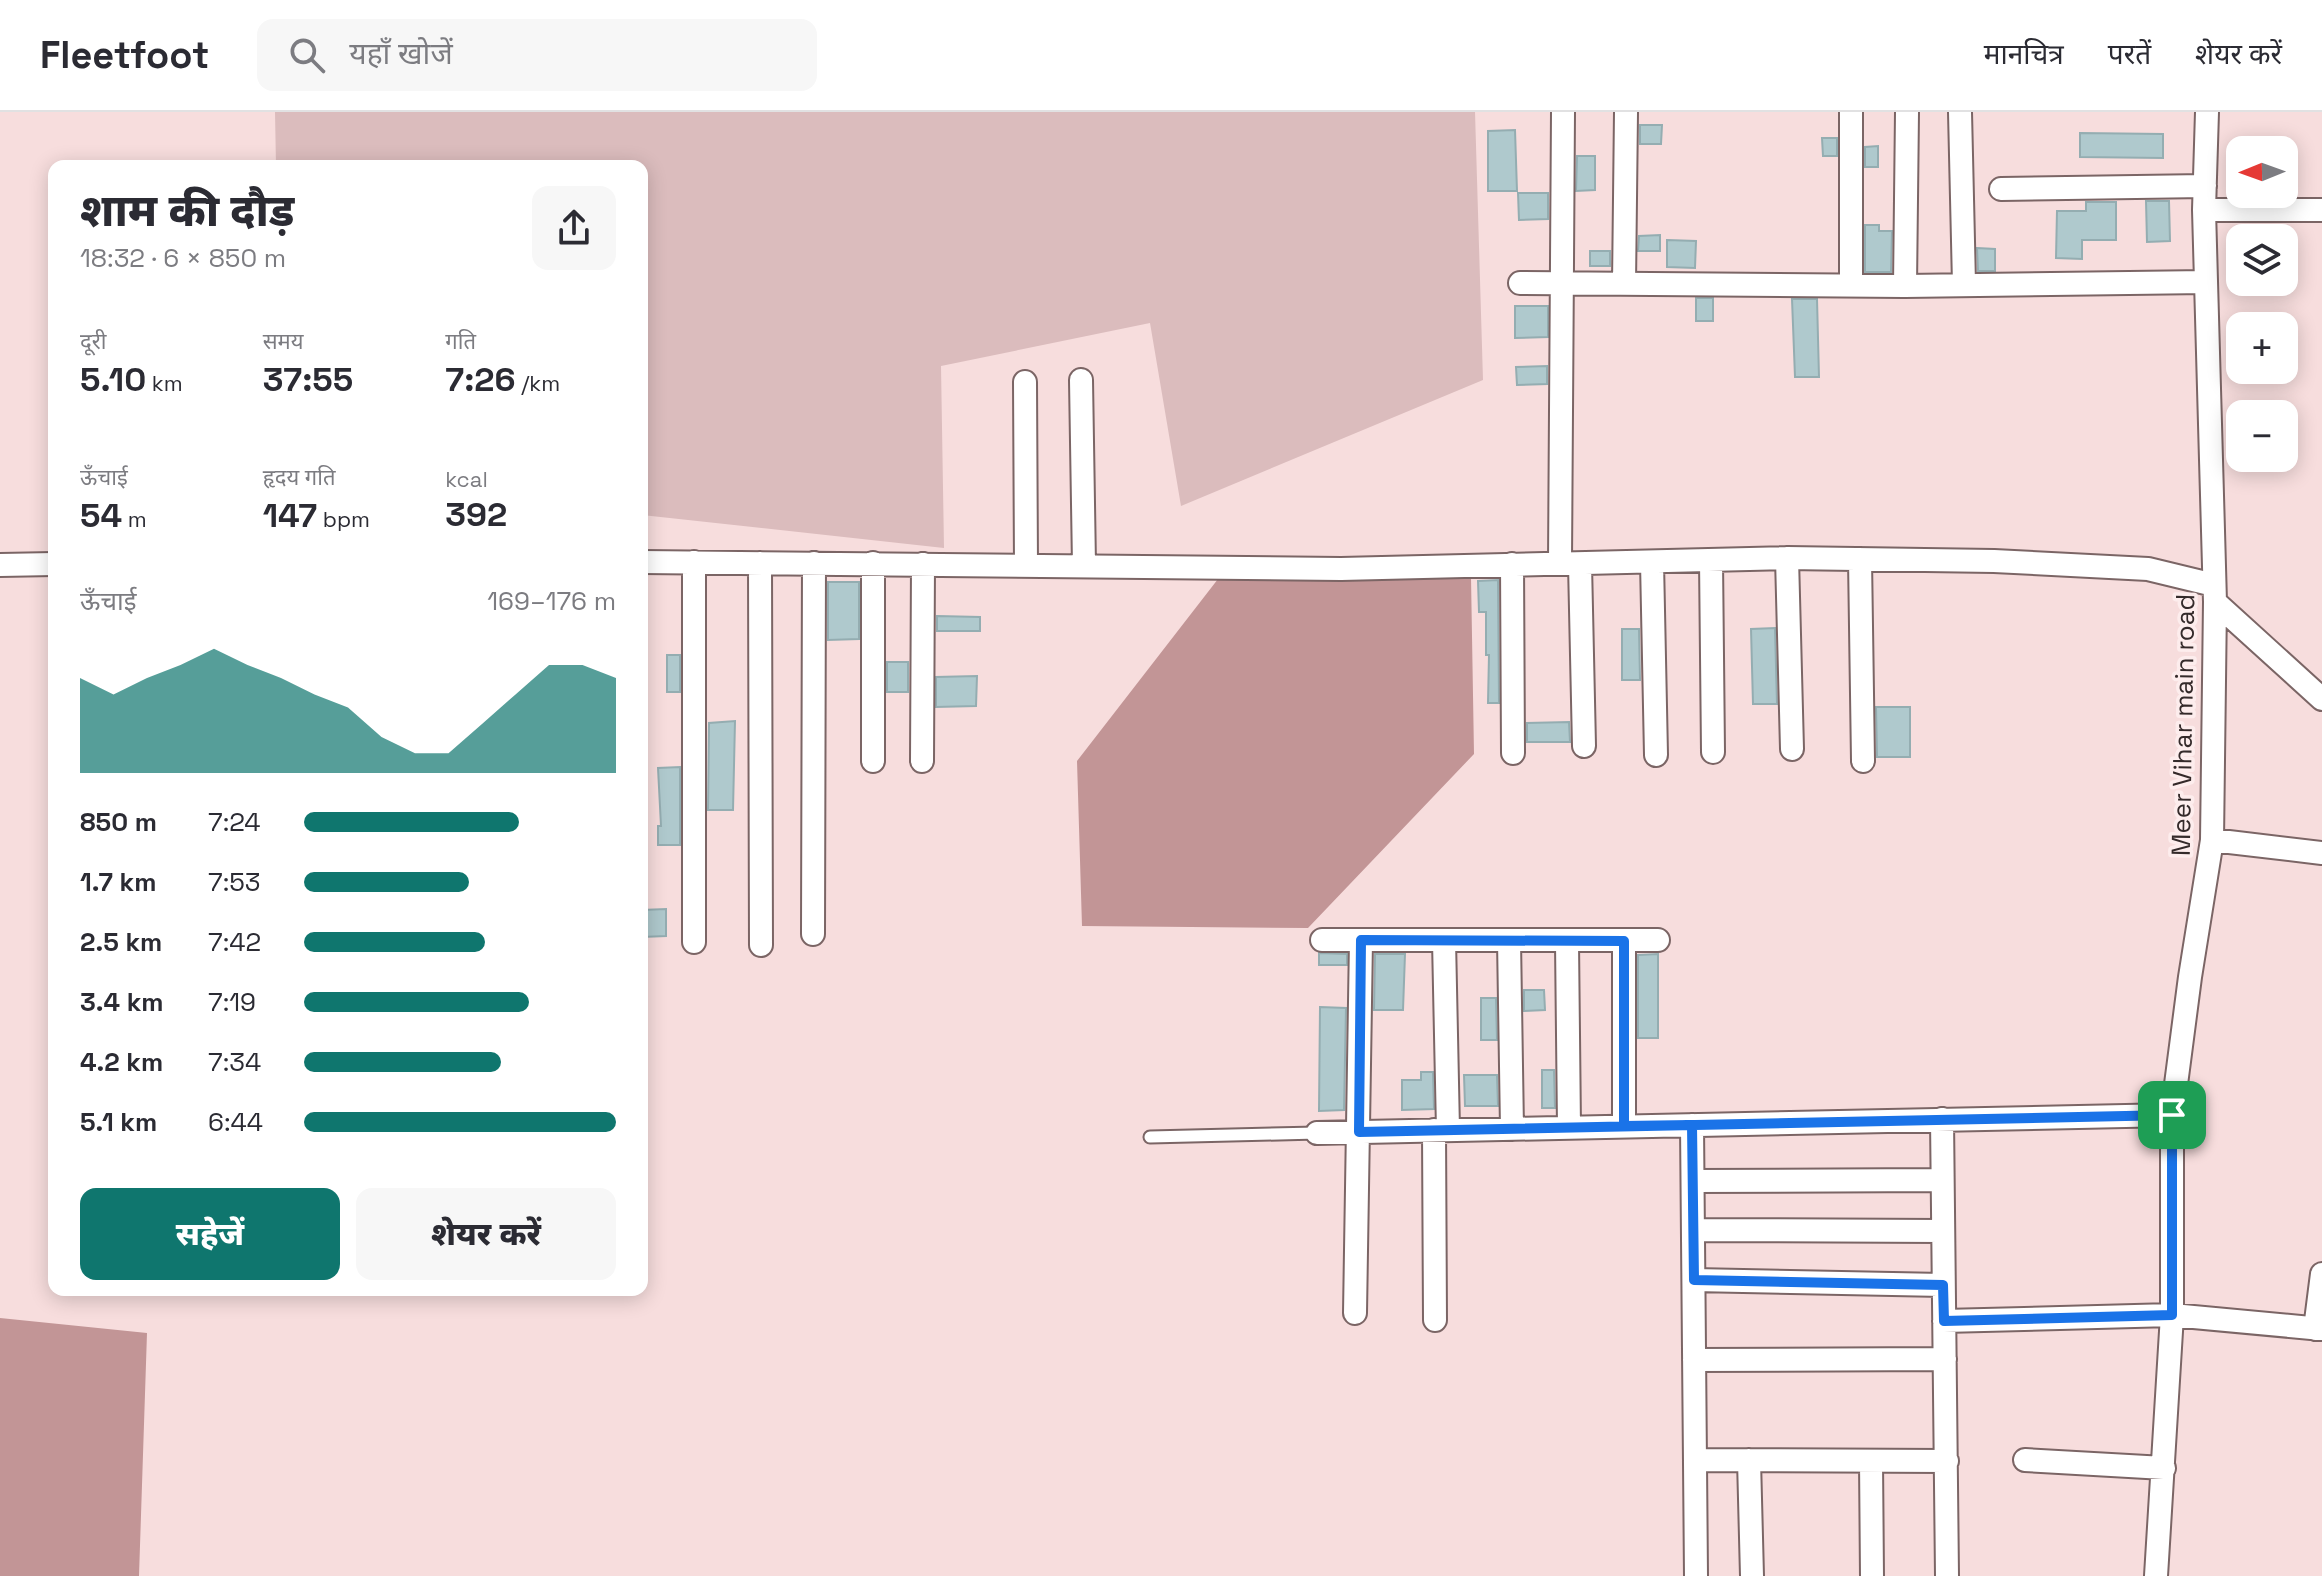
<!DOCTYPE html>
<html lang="hi">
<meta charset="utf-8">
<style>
body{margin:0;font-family:"Space Grotesk","Noto Sans Devanagari",sans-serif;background:#f7f7f7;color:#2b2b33;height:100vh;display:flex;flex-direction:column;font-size:30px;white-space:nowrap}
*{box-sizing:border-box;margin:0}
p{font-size:26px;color:#7c7c81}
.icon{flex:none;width:44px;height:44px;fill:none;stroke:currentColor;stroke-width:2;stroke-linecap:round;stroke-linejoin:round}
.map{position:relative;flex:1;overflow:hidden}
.details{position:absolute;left:48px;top:48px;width:600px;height:1136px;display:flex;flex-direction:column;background:#fff;border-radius:16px;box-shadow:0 4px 20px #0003}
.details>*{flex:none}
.needle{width:52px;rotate:269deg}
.controls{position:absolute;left:2226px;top:24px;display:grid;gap:16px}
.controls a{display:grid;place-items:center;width:72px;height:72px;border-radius:16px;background:#fff;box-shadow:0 4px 20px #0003;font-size:40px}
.pin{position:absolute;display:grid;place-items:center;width:68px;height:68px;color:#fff;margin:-34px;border-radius:16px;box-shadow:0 4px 12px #0006}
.round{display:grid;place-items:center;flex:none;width:84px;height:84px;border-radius:16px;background:#f7f7f7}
.summary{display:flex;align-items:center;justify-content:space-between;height:136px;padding:0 32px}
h1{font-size:44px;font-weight:800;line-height:60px}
.figures{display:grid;grid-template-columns:repeat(3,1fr);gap:12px;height:136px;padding:8px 32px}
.figures div{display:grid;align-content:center}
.figures b{font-size:34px;font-weight:800}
.figures small{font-size:22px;font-weight:400}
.figures p{font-size:22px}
.chart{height:224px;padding:16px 32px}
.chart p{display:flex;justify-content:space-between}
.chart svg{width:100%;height:144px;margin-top:8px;fill:#0f766e;opacity:.7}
.action{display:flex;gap:16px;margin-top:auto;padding:16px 32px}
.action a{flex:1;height:92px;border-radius:16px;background:#0f766e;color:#fff;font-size:32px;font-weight:800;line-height:92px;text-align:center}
.action a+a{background:#f7f7f7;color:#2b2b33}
ul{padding:0 32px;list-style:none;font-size:26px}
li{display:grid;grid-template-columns:128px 96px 1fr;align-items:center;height:60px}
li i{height:20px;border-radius:10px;background:#0f766e}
header{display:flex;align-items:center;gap:48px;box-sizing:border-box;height:112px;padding:0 40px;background:#fff;border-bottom:2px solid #e1e1e2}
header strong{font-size:38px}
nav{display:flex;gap:44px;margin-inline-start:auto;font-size:28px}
.search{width:560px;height:72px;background:#f7f7f7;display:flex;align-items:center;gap:20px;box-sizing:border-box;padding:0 28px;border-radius:16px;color:#7c7c81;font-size:30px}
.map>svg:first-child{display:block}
</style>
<header>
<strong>Fleetfoot</strong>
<div class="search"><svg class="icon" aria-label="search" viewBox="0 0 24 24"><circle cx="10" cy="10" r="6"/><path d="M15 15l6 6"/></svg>यहाँ खोजें</div>
<nav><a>मानचित्र</a><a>परतें</a><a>शेयर करें</a></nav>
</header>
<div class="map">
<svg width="2322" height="1464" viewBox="0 0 2322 1464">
<rect width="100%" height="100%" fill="#f7dddd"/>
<path fill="#dbbcbd" d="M275 0H1475L1483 268 1181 394 1150 211 941 254 944 436 642 403V54H276Z"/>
<path fill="#c29596" d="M1471 465 1474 642 1308 816 1082 814 1077 649 1218 467Z
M0 1206 147 1221 139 1464H0Z"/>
<path fill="#afc9cd" stroke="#94adb1" stroke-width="2" d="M1640 13H1662L1661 32H1640Z
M1515 18 1517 79H1488V19Z
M2080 21 2163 22V46L2080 45Z
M1822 26H1837V44H1823Z
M1878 34V55H1865V35Z
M1577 44H1595V78L1576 79Z
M1518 81H1548V107L1519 108Z
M2146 89H2169L2170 129 2147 130Z
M2086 90H2116V128H2082V147L2056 146 2057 99H2086Z
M1865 113H1879V119H1892L1891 160H1865Z
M1660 123V139H1638L1639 124Z
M1667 128 1696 129 1695 156 1667 155Z
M1977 136 1995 137V159H1978Z
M1590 139H1610V154H1590Z
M1696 186H1713V209H1696Z
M1792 187H1817L1819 265H1795Z
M1515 194H1548V225L1515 226Z
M1547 254V272L1517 273 1516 255Z
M1498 468 1499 591H1488L1489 543H1486V500H1479L1478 469Z
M828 470H859V527L828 528Z
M937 504 980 505V519H937Z
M1775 516 1777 592H1753L1751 517Z
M1622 517H1639L1640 568H1622Z
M667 543H680V580H667Z
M887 550H908V580H887Z
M977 564 976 594 936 595V565Z
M1876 595H1910V645H1877Z
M735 609 733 698H708L709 611Z
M1569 610 1570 630H1527V611Z
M680 655V733H658V714H661L658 656Z
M666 797V824L642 825V798Z
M1319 841 1347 842V853H1319Z
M1375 842H1405L1403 898H1374Z
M1658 842V926H1638V843Z
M1524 878H1544L1545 898 1524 899Z
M1481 886H1496L1497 928H1481Z
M1320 895 1346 896 1344 998 1319 999Z
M1542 958H1554L1555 996H1542Z
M1421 960H1433L1434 997 1402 998V968H1421Z
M1464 963H1497L1498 994H1465Z"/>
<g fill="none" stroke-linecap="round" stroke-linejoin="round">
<g stroke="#7b6565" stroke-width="15">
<path id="lane" d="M1150 1025 1317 1021"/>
</g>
<g stroke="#7b6565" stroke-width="26">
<path id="street" d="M1960 0 1964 172
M2001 77 2205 74
M2204 98H2322
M1520 171 1905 174 2206 170
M1624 172 1626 0
M1851 173V0
M1905 174 1907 0
M1081 268 1084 453
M1025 270 1026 454
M1787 446 1792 637
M1860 447 1863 649
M1711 448 1713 640
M642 450 1341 457 1787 446 1994 449 2148 457 2214 473
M694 450V830
M1560 450 1563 0
M1652 450 1656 643
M760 451 761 833
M873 451V649
M1512 452 1513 641
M1580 452 1584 634
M0 453 54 452
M2215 490 2322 587
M922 649 923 452
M2212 728 2322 741
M813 822 814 451
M1322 828H1658
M1444 828 1448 1018
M1509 828 1512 1017
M1624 829V1014
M1567 830 1569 1015
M1942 1007 1947 1464
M1692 1013 1696 1464
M1434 1018 1435 1208
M1317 1021 2172 1003
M1693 1069 1942 1068
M1693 1118 1943 1119
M1694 1168 1943 1173
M1355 1201 1361 828
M1944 1209 2172 1203 2322 1217
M2315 1217 2322 1162
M1694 1248 1945 1247
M1695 1348 1947 1349
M1749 1348 1752 1464
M2025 1348 2164 1356
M1871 1349 1872 1464
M2156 1464 2172 1203V1003L2190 865 2212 728 2215 490 2204 98 2207 0"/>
</g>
<use href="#lane" stroke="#fff" stroke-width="11"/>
<use href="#street" stroke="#fff" stroke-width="22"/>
</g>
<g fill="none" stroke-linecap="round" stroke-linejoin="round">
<g stroke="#fff" stroke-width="16">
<path id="route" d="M2172 1003 1359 1020 1361 828 1624 829V1014L1692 1013 1694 1168 1943 1173 1944 1209 2172 1203V1003"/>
</g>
<use href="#route" stroke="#1a73e8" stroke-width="10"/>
</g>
<g text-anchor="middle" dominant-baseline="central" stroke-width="7" stroke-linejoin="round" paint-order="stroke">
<g font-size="26" fill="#342a2a" stroke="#fdeded">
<text transform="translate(2183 613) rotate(-89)">Meer Vihar main road</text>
</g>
</g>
</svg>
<div class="controls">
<a><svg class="needle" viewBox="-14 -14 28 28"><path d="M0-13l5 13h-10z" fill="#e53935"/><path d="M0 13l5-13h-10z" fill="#7c7c81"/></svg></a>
<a><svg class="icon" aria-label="layers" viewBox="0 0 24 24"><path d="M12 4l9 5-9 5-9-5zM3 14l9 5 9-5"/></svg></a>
<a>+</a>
<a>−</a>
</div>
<div class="pin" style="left:2172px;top:1003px;background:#1e9e55"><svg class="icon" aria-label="arrive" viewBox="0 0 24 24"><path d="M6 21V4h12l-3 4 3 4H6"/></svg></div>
<section class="details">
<div class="summary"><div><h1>शाम की दौड़</h1><p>18:32 · 6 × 850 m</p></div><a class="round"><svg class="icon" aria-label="share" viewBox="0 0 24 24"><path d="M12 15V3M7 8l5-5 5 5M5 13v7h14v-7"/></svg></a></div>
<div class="figures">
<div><p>दूरी</p><b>5.10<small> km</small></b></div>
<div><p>समय</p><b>37:55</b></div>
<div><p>गति</p><b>7:26<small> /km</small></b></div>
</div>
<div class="figures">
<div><p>ऊँचाई</p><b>54<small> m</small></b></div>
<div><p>हृदय गति</p><b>147<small> bpm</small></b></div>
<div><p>kcal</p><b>392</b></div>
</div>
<div class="chart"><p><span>ऊँचाई</span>169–176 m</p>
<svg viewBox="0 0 160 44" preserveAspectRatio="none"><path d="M0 44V15L10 20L20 15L30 11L40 6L50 11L60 15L70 20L80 24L90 33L100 38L110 38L120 29L130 20L140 11L150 11L160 15V44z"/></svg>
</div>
<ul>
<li><b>850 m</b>7:24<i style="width:69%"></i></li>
<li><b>1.7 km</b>7:53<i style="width:53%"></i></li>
<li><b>2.5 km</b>7:42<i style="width:58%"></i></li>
<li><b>3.4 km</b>7:19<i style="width:72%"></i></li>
<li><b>4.2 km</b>7:34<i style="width:63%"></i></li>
<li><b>5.1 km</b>6:44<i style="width:100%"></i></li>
</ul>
<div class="action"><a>सहेजें</a><a>शेयर करें</a></div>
</section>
</div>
